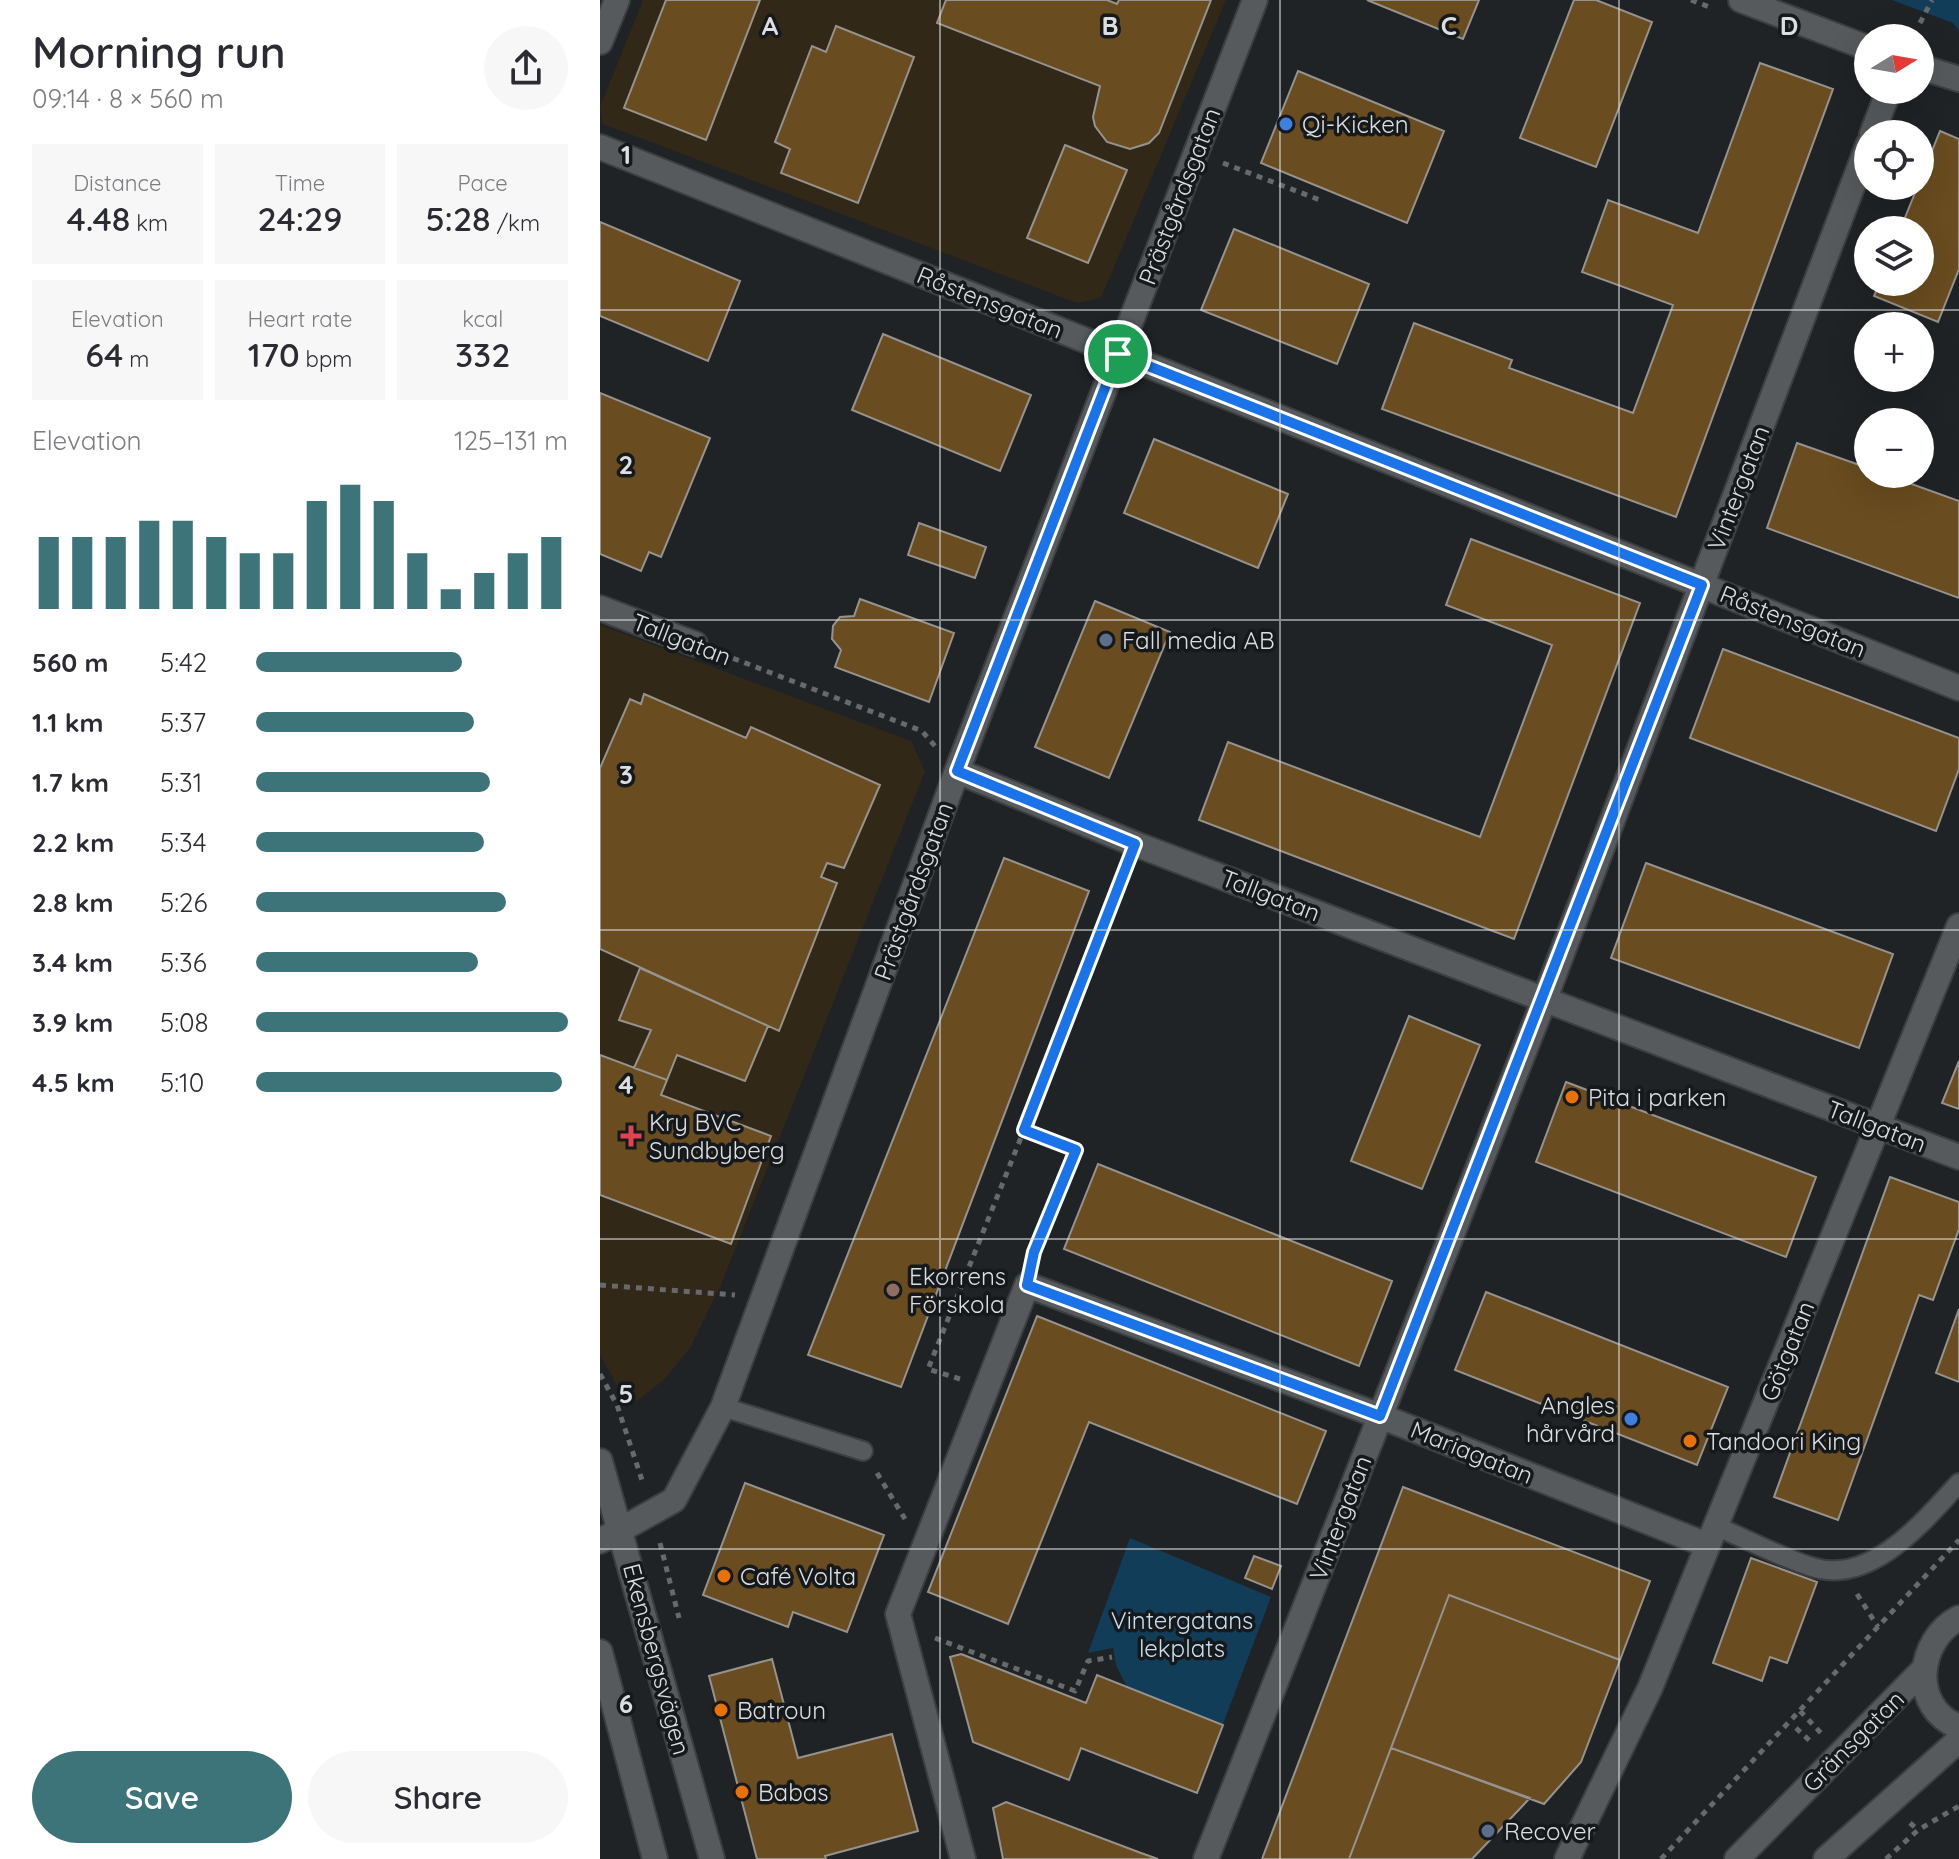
<!DOCTYPE html>
<meta charset="utf-8">
<style>
body{margin:0;font-family:Quicksand,sans-serif;background:#f7f7f7;color:#2b2b33;height:100vh;display:flex;flex-direction:column;font-size:30px;white-space:nowrap}
*{box-sizing:border-box;margin:0}
p{font-size:26px;color:#7c7c81}
.icon{flex:none;width:44px;height:44px;fill:none;stroke:currentColor;stroke-width:2;stroke-linecap:round;stroke-linejoin:round}
.map{position:relative;flex:1;overflow:hidden}
.drawer{display:flex;flex-direction:column;background:#fff;width:600px}
.drawer>*{flex:none}
.needle{width:52px;rotate:79deg}
.controls{position:absolute;left:1254px;top:24px;display:grid;gap:16px}
.controls a{display:grid;place-items:center;width:80px;height:80px;border-radius:50%;background:#fff;box-shadow:0 8px 32px #0002;font-size:40px}
.pin{position:absolute;display:grid;place-items:center;width:68px;height:68px;color:#fff;margin:-34px;border:4px solid #fff;border-radius:50%;box-shadow:0 2px 8px #0007}
.round{display:grid;place-items:center;flex:none;width:84px;height:84px;border-radius:42px;background:#f7f7f7}
.overview{display:flex;align-items:center;justify-content:space-between;height:136px;padding:0 32px}
h1{font-size:44px;font-weight:600;line-height:60px}
.metrics{display:grid;grid-template-columns:repeat(3,1fr);gap:12px;height:136px;padding:8px 32px}
.metrics div{display:grid;align-content:center;border-radius:0px;background:#f7f7f7;text-align:center}
.metrics b{font-size:34px;font-weight:600}
.metrics small{font-size:22px;font-weight:400}
.metrics p{font-size:22px}
.chart{height:224px;padding:16px 32px}
.chart p{display:flex;justify-content:space-between}
.chart svg{width:100%;height:144px;margin-top:8px;stroke:#3d7479;stroke-width:6}
.button{display:flex;gap:16px;margin-top:auto;padding:16px 32px}
.button a{flex:1;height:92px;border-radius:48px;background:#3d7479;color:#fff;font-size:32px;font-weight:600;line-height:92px;text-align:center}
.button a+a{background:#f7f7f7;color:#2b2b33}
ul{padding:0 32px;list-style:none;font-size:26px}
li{display:grid;grid-template-columns:128px 96px 1fr;align-items:center;height:60px}
li i{height:20px;border-radius:10px;background:#3d7479}
main{display:flex;flex:1;min-height:0}
.map>svg:first-child{display:block}
</style>
<main>
<section class="drawer">
<div class="overview"><div><h1>Morning run</h1><p>09:14 · 8 × 560 m</p></div><a class="round"><svg class="icon" aria-label="share" viewBox="0 0 24 24"><path d="M12 15V3M7 8l5-5 5 5M5 13v7h14v-7"/></svg></a></div>
<div class="metrics">
<div><p>Distance</p><b>4.48<small> km</small></b></div>
<div><p>Time</p><b>24:29</b></div>
<div><p>Pace</p><b>5:28<small> /km</small></b></div>
</div>
<div class="metrics">
<div><p>Elevation</p><b>64<small> m</small></b></div>
<div><p>Heart rate</p><b>170<small> bpm</small></b></div>
<div><p>kcal</p><b>332</b></div>
</div>
<div class="chart"><p><span>Elevation</span>125–131 m</p>
<svg viewBox="0 0 160 44" preserveAspectRatio="none"><path d="M5 44V22M15 44V22M25 44V22M35 44V17M45 44V17M55 44V22M65 44V27M75 44V27M85 44V11M95 44V6M105 44V11M115 44V27M125 44V38M135 44V33M145 44V27M155 44V22"/></svg>
</div>
<ul>
<li><b>560 m</b>5:42<i style="width:66%"></i></li>
<li><b>1.1 km</b>5:37<i style="width:70%"></i></li>
<li><b>1.7 km</b>5:31<i style="width:75%"></i></li>
<li><b>2.2 km</b>5:34<i style="width:73%"></i></li>
<li><b>2.8 km</b>5:26<i style="width:80%"></i></li>
<li><b>3.4 km</b>5:36<i style="width:71%"></i></li>
<li><b>3.9 km</b>5:08<i style="width:100%"></i></li>
<li><b>4.5 km</b>5:10<i style="width:98%"></i></li>
</ul>
<div class="button"><a>Save</a><a>Share</a></div>
</section>
<div class="map">
<svg width="1359" height="1859" viewBox="0 0 1359 1859">
<rect width="100%" height="100%" fill="#1f2325"/>
<path fill="#312818" d="M43 0H626L501 298 477 303 3 124 0 107Z
M0 625 311 741 325 771 121 1285 90 1348 65 1379 37 1401 20 1391 0 1355Z"/>
<path fill="#123d59" d="M1292 0H1359V31L1353 23Z
M530 1538 671 1597 623 1724 527 1687 516 1665 513 1648 488 1653Z"/>
<path fill="#694c1f" stroke="#96938f" stroke-width="2" d="M66 0H160L106 140 24 108Z
M346 0H507L517 4 519 0H611L559 133 549 143 530 149 507 142 495 126 493 117 500 86 337 23Z
M767 0H879L863 39Z
M974 0H996L1052 22 996 167 920 138Z
M236 26 314 57 258 203 181 173 190 149 175 142 212 46 226 52Z
M1160 63 1233 89 1076 517 782 409 814 323 912 360 909 368 1033 413 1073 305 982 272 1008 200 1098 233Z
M698 71 844 131 807 223 661 163Z
M1340 131 1359 139V269L1338 322 1274 296 1280 282H1320V230H1300Z
M465 145 527 170 488 263 427 238Z
M0 222 140 281 108 361 0 316Z
M634 229 769 284 737 364 601 310Z
M283 334 431 395 400 471 252 410Z
M0 393 110 438 61 557 49 552 41 571 0 554Z
M554 439 688 494 658 568 524 513Z
M1197 443 1268 468V474H1284L1359 501V598L1167 528Z
M319 523 386 547 375 578 308 555Z
M871 539 1040 603 914 939 599 820 628 742 880 837 952 645 846 605Z
M260 599 354 633 329 702 235 667 241 650 232 639 233 626 240 617 254 616Z
M495 601 570 632 509 778 435 747Z
M1123 649 1359 738V769L1336 831 1090 738Z
M44 694 146 738 151 727 280 785 244 868 227 863 221 877 237 883 179 1031 0 949V768L30 699 41 704Z
M404 858 489 891 301 1387 208 1355Z
M1046 863 1293 954 1259 1048 1011 958Z
M40 968 168 1026 145 1081 77 1055 67 1080 34 1068 51 1030 19 1020Z
M809 1016 880 1045 822 1189 751 1161Z
M0 1055 67 1080 61 1095 171 1136 131 1244 0 1195Z
M1359 1061V1109L1342 1103Z
M966 1082 1216 1177 1186 1257 936 1162Z
M498 1164 792 1281 759 1366 464 1249Z
M1290 1177 1359 1202V1229L1333 1300 1319 1295 1238 1520 1174 1497Z
M886 1292 1128 1387 1097 1465 855 1370Z
M1359 1309V1382L1336 1373Z
M437 1316 726 1431 697 1504 489 1422 408 1624 328 1592Z
M145 1483 284 1535 247 1632 193 1612 188 1627 103 1595Z
M803 1487 1050 1581 1020 1660 849 1595 749 1859H662Z
M654 1556 681 1566 672 1589 645 1578Z
M1151 1558 1217 1582 1187 1663 1170 1657 1162 1681 1113 1663Z
M849 1595 1020 1660 981 1762 944 1804 791 1748Z
M361 1654 486 1703 497 1675 623 1725 597 1793 481 1748 469 1780 373 1742 350 1657Z
M172 1659 198 1758 292 1734 318 1831 225 1856 226 1859H157L109 1676Z
M791 1748 930 1798 872 1859H749Z
M406 1802 541 1853 558 1859H403L393 1808Z"/>
<g fill="none" stroke-linecap="round" stroke-linejoin="round">
<g stroke="#3c3e40" stroke-width="22">
<path id="lane" d="M123 1407 263 1451
M1115 1526C1147 1539 1179 1557 1212 1567 1271 1586 1324 1521 1359 1483"/>
</g>
<g stroke="#3c3e40" stroke-width="28">
<path id="street" d="M1141 0 1268 48
M0 42 17 0
M1320 67 1359 79
M1272 134 1289 90
M0 147 1359 688
M0 608 95 644
M357 771 535 844 1359 1157
M22 1529 74 1500 123 1407 357 771 655 0
M363 1859 298 1614 427 1285 780 1416 1107 1545
M606 1859 945 998 1268 145
M967 1859 1050 1688 1359 926"/>
</g>
<g stroke="#3c3e40" stroke-width="28">
<path id="secondary" d="M0 1461 112 1859
M0 1541 22 1529
M1359 1618C1317 1640 1309 1707 1359 1727
M0 1652 55 1859
M1137 1859 1323 1670
M1226 1859 1359 1740"/>
</g>
<path stroke="#676a6c" stroke-width="5" stroke-dasharray="6 6" stroke-linecap="butt" d="M1091 0 1112 8
M1320 23 1332 0
M623 163 720 200
M122 654 322 731 335 746
M433 1257 476 1150 424 1130 525 871
M0 1285 135 1295
M0 1374 17 1405 43 1483
M360 1379 328 1369 424 1130
M277 1473 305 1519
M60 1543 79 1618
M1257 1594 1278 1627
M335 1638 475 1691 488 1661 512 1657
M1200 1711 1221 1733
M1196 1728 1210 1741
M1310 1823 1318 1830
M1061 1859 1359 1540
M1286 1859 1318 1830 1359 1806"/>
<use href="#lane" stroke="#565a5d" stroke-width="18"/>
<use href="#street" stroke="#565a5d" stroke-width="24"/>
<use href="#secondary" stroke="#565a5d" stroke-width="24"/>
</g>
<g fill="none" stroke-linecap="round" stroke-linejoin="round">
<g stroke="#fff" stroke-width="16">
<path id="route" d="M518 354 1102 585 780 1416 427 1285 434 1252 476 1150 424 1130 535 844 357 771Z"/>
</g>
<use href="#route" stroke="#1a73e8" stroke-width="10"/>
</g>
<path fill="none" stroke="#dcdee0" stroke-width="2" stroke-opacity="0.55" d="M340 0V1859M680 0V1859M1019 0V1859M0 310H1359M0 620H1359M0 930H1359M0 1239H1359M0 1549H1359"/>
<g fill="#3f7fe0" stroke="#16191c" stroke-width="3">
<circle cx="686" cy="124" r="8"/>
<circle cx="1031" cy="1419" r="8"/>
</g>
<g fill="#5c6f8a" stroke="#16191c" stroke-width="3">
<circle cx="506" cy="640" r="8"/>
<circle cx="888" cy="1831" r="8"/>
</g>
<g fill="#e8710a" stroke="#16191c" stroke-width="3">
<circle cx="972" cy="1097" r="8"/>
<circle cx="1090" cy="1441" r="8"/>
<circle cx="124" cy="1576" r="8"/>
<circle cx="121" cy="1710" r="8"/>
<circle cx="142" cy="1792" r="8"/>
</g>
<path fill="#e0444e" stroke="#16191c" stroke-width="3" d="M27 1124h8v8h8v8h-8v8h-8v-8h-8v-8h8z"/>
<circle fill="#8d6e63" stroke="#16191c" stroke-width="3" cx="293" cy="1290" r="8"/>
<g text-anchor="middle" dominant-baseline="central" stroke-width="7" stroke-linejoin="round" paint-order="stroke">
<g font-size="24" fill="#dcdee0" stroke="#16191c" text-anchor="start">
<text x="702" y="124">Qi-Kicken</text>
<text x="522" y="640">Fall media AB</text>
<text x="988" y="1097">Pita i parken</text>
<text x="49" y="1122">Kry BVC<tspan x="49" dy="28">Sundbyberg</tspan></text>
<text x="309" y="1276">Ekorrens<tspan x="309" dy="28">Förskola</tspan></text>
<text x="1015" y="1405" text-anchor="end">Angles<tspan x="1015" dy="28">hårvård</tspan></text>
<text x="1106" y="1441">Tandoori King</text>
<text x="140" y="1576">Café Volta</text>
<text x="137" y="1710">Batroun</text>
<text x="158" y="1792">Babas</text>
<text x="904" y="1831">Recover</text>
</g>
<g font-size="24" fill="#dcdee0" stroke="#16191c">
<text transform="translate(579 196) rotate(-69)">Prästgårdsgatan</text>
<text transform="translate(390 302) rotate(22)">Råstensgatan</text>
<text transform="translate(1138 488) rotate(-69)">Vintergatan</text>
<text transform="translate(1193 621) rotate(22)">Råstensgatan</text>
<text transform="translate(82 639) rotate(21)">Tallgatan</text>
<text transform="translate(313 891) rotate(-70)">Prästgårdsgatan</text>
<text transform="translate(671 895) rotate(21)">Tallgatan</text>
<text transform="translate(1277 1126) rotate(21)">Tallgatan</text>
<text transform="translate(1187 1351) rotate(-68)">Götgatan</text>
<text transform="translate(872 1452) rotate(22)">Mariagatan</text>
<text transform="translate(740 1518) rotate(-69)">Vintergatan</text>
<text transform="translate(57 1659) rotate(75)">Ekensbergsvägen</text>
<text transform="translate(1253 1741) rotate(-45)">Gränsgatan</text>
</g>
<g font-size="24" fill="#cadeed" stroke="#16191c">
<text x="582" y="1620">Vintergatans<tspan x="582" dy="28">lekplats</tspan></text>
</g>
</g>
<g font-size="26" text-anchor="middle" font-weight="bold" fill="#dcdee0" stroke="#16191c" stroke-width="7" stroke-linejoin="round" paint-order="stroke">
<text x="170" y="35">A</text>
<text x="510" y="35">B</text>
<text x="849" y="35">C</text>
<text x="1189" y="35">D</text>
<text x="26" y="164">1</text>
<text x="26" y="474">2</text>
<text x="26" y="784">3</text>
<text x="26" y="1094">4</text>
<text x="26" y="1403">5</text>
<text x="26" y="1713">6</text>
</g>
</svg>
<div class="controls">
<a><svg class="needle" viewBox="-14 -14 28 28"><path d="M0-13l5 13h-10z" fill="#e53935"/><path d="M0 13l5-13h-10z" fill="#7c7c81"/></svg></a>
<a><svg class="icon" aria-label="locate" viewBox="0 0 24 24"><circle cx="12" cy="12" r="6"/><path d="M12 2v4M12 18v4M2 12h4M18 12h4"/></svg></a>
<a><svg class="icon" aria-label="layers" viewBox="0 0 24 24"><path d="M12 4l9 5-9 5-9-5zM3 14l9 5 9-5"/></svg></a>
<a>+</a>
<a>−</a>
</div>
<div class="pin" style="left:518px;top:354px;background:#1e9e55"><svg class="icon" aria-label="arrive" viewBox="0 0 24 24"><path d="M6 21V4h12l-3 4 3 4H6"/></svg></div>
</div>
</main>
